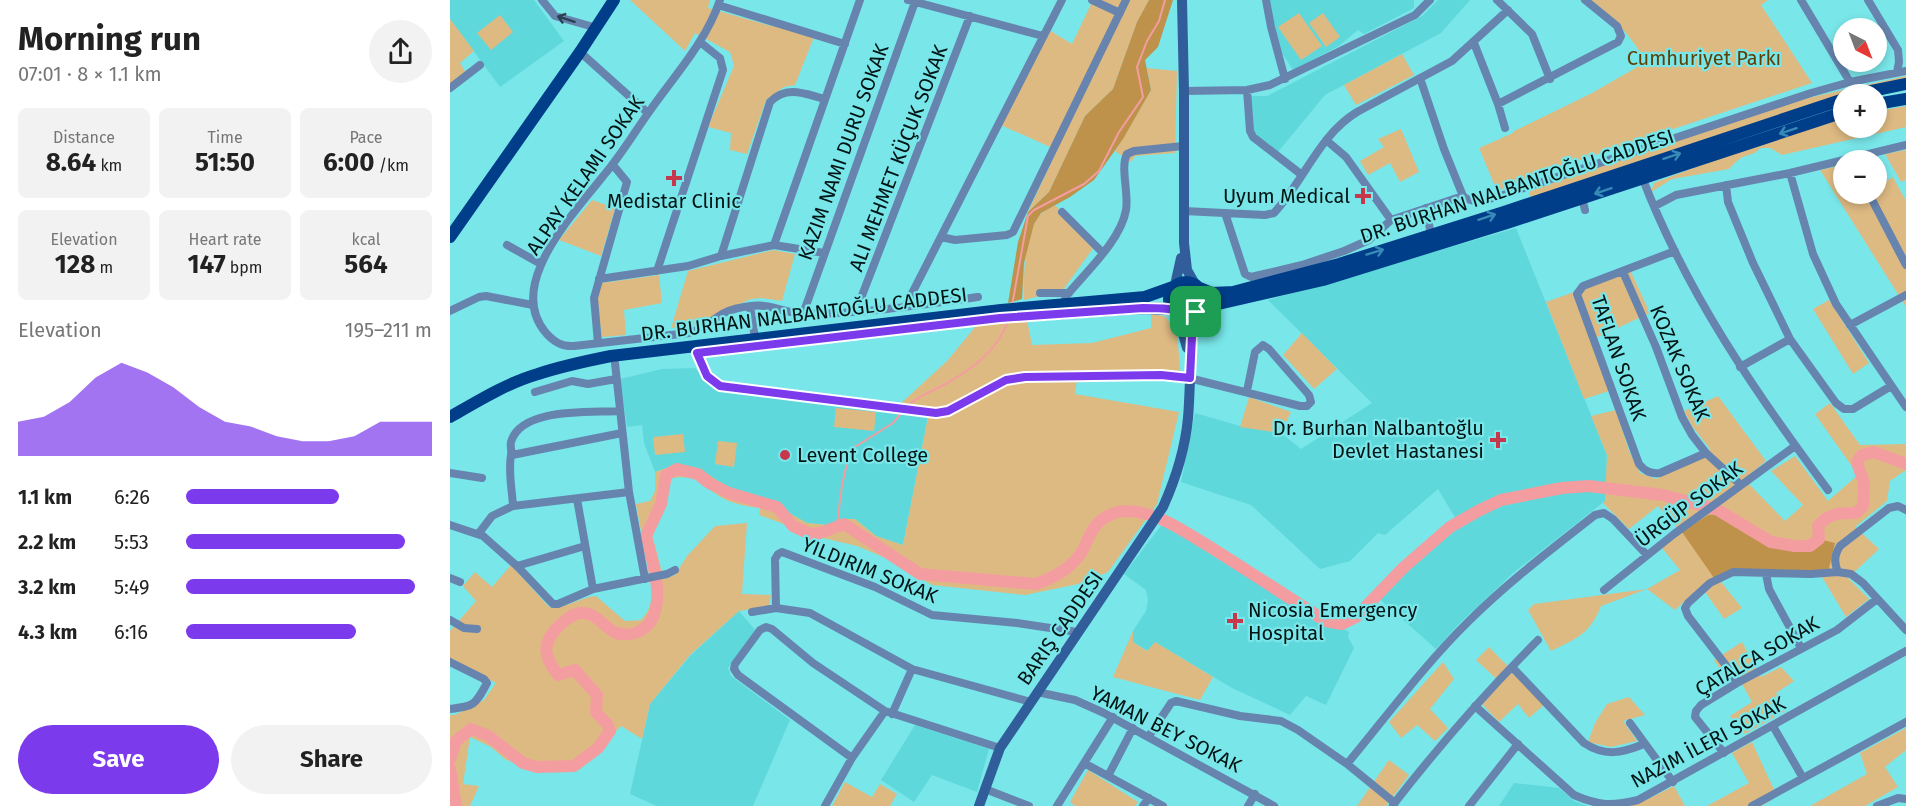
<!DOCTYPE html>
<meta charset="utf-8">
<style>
body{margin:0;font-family:"Fira Sans",sans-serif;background:#f2f2f2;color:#222;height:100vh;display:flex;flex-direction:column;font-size:22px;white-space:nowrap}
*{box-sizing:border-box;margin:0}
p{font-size:20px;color:#767676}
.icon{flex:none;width:33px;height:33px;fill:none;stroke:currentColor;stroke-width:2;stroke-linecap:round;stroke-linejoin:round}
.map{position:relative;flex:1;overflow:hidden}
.side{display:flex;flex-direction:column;background:#fff;width:450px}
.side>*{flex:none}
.needle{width:39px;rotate:138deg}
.buttons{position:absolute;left:1383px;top:18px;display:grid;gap:12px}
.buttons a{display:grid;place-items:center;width:54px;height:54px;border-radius:50%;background:#fff;box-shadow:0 3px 9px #0003;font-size:30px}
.pin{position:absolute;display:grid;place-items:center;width:51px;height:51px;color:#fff;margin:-26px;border-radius:12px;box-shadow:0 3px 9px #0006}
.round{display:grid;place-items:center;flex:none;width:63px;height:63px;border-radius:32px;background:#f2f2f2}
.headline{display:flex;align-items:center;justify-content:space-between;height:102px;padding:0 18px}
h1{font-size:33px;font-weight:700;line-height:45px}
.metrics{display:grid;grid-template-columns:repeat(3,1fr);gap:9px;height:102px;padding:6px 18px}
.metrics div{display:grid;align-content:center;border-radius:9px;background:#f2f2f2;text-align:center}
.metrics b{font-size:26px;font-weight:700}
.metrics small{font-size:16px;font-weight:400}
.metrics p{font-size:16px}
.chart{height:168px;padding:12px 18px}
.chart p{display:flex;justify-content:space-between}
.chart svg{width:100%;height:108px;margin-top:6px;fill:#7c3aed;opacity:.7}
.action{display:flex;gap:12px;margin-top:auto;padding:12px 18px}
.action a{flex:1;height:69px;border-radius:36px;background:#7c3aed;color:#fff;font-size:24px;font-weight:700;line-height:69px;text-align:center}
.action a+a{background:#f2f2f2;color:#222}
ul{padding:0 18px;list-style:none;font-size:20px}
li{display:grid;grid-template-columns:96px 72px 1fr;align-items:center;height:45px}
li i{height:15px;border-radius:8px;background:#7c3aed}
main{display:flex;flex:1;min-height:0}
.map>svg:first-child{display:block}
</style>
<main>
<section class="side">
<div class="headline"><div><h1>Morning run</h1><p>07:01 · 8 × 1.1 km</p></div><a class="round"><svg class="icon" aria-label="share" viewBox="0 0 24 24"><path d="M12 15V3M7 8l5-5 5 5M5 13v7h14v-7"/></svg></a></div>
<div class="metrics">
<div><p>Distance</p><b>8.64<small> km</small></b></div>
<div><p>Time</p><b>51:50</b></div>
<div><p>Pace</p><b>6:00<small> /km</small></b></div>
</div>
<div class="metrics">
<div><p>Elevation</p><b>128<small> m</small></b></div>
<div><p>Heart rate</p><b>147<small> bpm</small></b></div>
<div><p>kcal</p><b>564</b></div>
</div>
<div class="chart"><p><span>Elevation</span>195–211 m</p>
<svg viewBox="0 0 160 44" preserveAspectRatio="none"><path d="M0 44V30L10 28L20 22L30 12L40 6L50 10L60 16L70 24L80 30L90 32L100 36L110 38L120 38L130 36L140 30L150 30L160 30V44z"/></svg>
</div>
<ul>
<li><b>1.1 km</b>6:26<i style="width:62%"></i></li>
<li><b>2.2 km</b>5:53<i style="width:89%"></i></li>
<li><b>3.2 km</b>5:49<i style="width:93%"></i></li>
<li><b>4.3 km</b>6:16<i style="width:69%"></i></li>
</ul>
<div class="action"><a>Save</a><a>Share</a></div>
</section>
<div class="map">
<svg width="1456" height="806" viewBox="0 0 1456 806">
<rect width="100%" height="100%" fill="#79e6e9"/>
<path fill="#5fd8db" d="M0 0H84L114 41 50 87 0 19Z
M819 0H964V8L914 34 908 30 889 46 843 70 832 53 824 34Z
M988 0H1020L991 33 875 95 828 152 802 132 801 96H817L972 16Z
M1066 228 1157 455 1155 501 1063 573 1009 624 986 649 924 594 950 567 1006 519 988 489 935 535 928 533 900 561 870 569 801 505 731 482 745 413 790 426 831 433 851 449 922 403 818 300Z
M245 368 263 389 310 397 478 416 453 545 426 536 405 519H394L378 525 357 523 339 513 327 501 297 495 279 488 249 469 222 466 205 472 194 443 192 425 177 427 170 379 212 369Z
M714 522 899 632 898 637 904 648 876 705 856 696 840 715 782 688 705 642 698 651 683 642V631L696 611 698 600 696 590 674 574Z
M289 611 305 630 278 668 281 676 340 720 303 806H207L180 794 200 704 241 655Z
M465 725 539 749 527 792 482 775 464 802 431 780Z
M1064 783 1109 788 1124 801 1137 806H1049Z"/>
<path fill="#deba83" d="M180 0H260L258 8 321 26 366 32 345 85 334 87 316 100 297 154 280 150 281 133 258 127 284 66 280 52 245 33 235 51Z
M643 0H699L687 22 663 89 635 116 599 192 578 212 607 150 546 123 594 27 622 44Z
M1141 0H1318L1311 5 1362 83 1127 161 1047 191 1029 148 1063 133 1064 131 1142 93 1196 62C1180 34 1165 20 1141 0Z
M849 13 872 46 851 60 828 27Z
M873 13 890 37 876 47 859 23Z
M50 15 63 32 41 50 27 33Z
M0 19 24 51 10 63 16 73 0 85Z
M952 54 964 75 906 105 894 85Z
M697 68 727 71 725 153 685 156 681 162 665 151 701 90Z
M1456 76V82L1415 88 1081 198 1079 191 1254 131 1358 98Z
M1456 106V127L1332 155 1320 148H1310C1305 155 1298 154 1291 158 1286 161 1283 165 1279 169L1222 179 1201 192 1204 183 1312 142 1393 115 1394 128H1426L1427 111Z
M951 129 969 172 950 182 940 163 918 175 910 161 934 147 928 139Z
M1456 150V180L1451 182 1435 154Z
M1393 165 1394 194H1426L1427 186 1443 177 1456 201V307L1370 170Z
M142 200 165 208 151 256 109 240Z
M605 205 644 247 613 290 574 300C574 275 573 236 589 216 593 211 600 208 605 205Z
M323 250 345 254 332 301 312 298 301 299 267 314 251 324 221 328 238 271Z
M1181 272 1200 313 1141 340 1159 391 1134 399 1096 302Z
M209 275 212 303 174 310 176 335 152 337 146 300 152 283Z
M1379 300 1419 363 1403 374 1363 309Z
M701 314 715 316 727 333 731 380 627 379 625 394 729 412 707 504 658 572 633 583 575 595 482 585 438 559 407 546 369 537 309 515 310 508C295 506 282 504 269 496 250 483 246 475 221 478L216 484V505L205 523 202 536 214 579 225 575 237 556 265 526 297 523 292 594 321 595 319 606 289 611 240 655 200 704 192 739 171 726 130 768 87 771 78 769 55 759 41 747 20 737 13 784 29 786 20 806H0V715H5L34 700 46 683 0 659V631L26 601 13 586 25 572 42 587 61 565 99 607C114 610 130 597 146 596L175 621 191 620C200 610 202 603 202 590L186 504 200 501 205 491V472L222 466 250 469 279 488 297 495 327 501 339 513 357 523 378 525 394 519H405L426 536 453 545 478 417 445 412 449 405 497 361 526 326 577 320 582 345 642 343 701 328Z
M852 333 887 369 864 389 833 355Z
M1268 396 1316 461 1294 479 1335 521 1353 505 1321 471 1345 456 1378 501 1408 475 1365 414 1380 403 1410 445 1456 444V470L1440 481 1437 501 1405 527 1429 549 1398 578 1419 599 1396 617 1369 572 1381 556 1385 543 1369 544 1360 549 1344 550 1322 545 1267 514V577L1292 608 1274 619 1251 586 1225 610 1197 589 1151 606C1140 634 1126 639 1101 651L1078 610 1084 604 1197 589 1230 570 1211 547 1231 532 1208 506 1179 529 1153 503 1155 501 1157 455 1141 416 1166 410 1179 451 1190 473 1206 479 1260 449 1242 426 1234 411Z
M799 397 841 412 831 433 790 427Z
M386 408 426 412 424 431 384 427Z
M233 434 235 452 205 455 203 437Z
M268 441 287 443 284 467 265 464Z
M683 631V642L697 651 705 642 763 677 750 700 663 677Z
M1292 642 1311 677 1331 667 1344 681 1326 693 1337 710 1295 734 1280 716 1302 702 1288 677 1277 680 1264 660Z
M1039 647 1095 704 1079 718 1068 704 1049 722 1032 704 1051 683 1026 660Z
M993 662 1004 679 980 709 998 728 985 741 967 725 951 738 939 722Z
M1179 697 1195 715 1173 721 1187 741 1161 747 1138 742 1145 723 1157 704Z
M1456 728V750L1435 767 1448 787 1415 806H1360L1417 774 1410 753Z
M1302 742 1327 796 1312 806H1257L1299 783 1282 753Z
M939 760 959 775 936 806H907Z
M638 770 688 802 685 806H625L620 802Z
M395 782 422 797 430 784 447 794 440 806H382Z
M1224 786 1235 806H1177L1190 803Z"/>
<path fill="#be924b" d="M699 0H723L708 47 695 60 701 90 673 139 644 180 620 197 591 213 584 224 574 263 572 299 558 303 568 242 578 212 599 192 635 116 663 89 687 22Z
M1267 514C1295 530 1343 568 1373 540L1385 543 1378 572 1281 570 1264 578 1232 532 1258 515Z"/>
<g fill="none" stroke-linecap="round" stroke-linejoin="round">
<path stroke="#f49da0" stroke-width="2" d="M562 306 578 216 584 210 634 184 649 171 669 132 693 97 687 67 697 41 709 21 715 0
M456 407C464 399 477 393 488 388 519 372 551 350 560 314
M387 525 392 485 400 450 443 423 452 412"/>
<path stroke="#f49da0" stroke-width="12" d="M0 760 6 741 21 729 37 735 73 763 87 767 124 766 148 748 160 731 157 724 146 712 147 695 125 670 108 675C92 655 92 641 111 624 117 619 123 613 131 613 146 612 153 627 166 633 172 635 182 635 188 632 221 617 203 562 196 536L211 504 216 475 227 469 248 474 259 483 279 493 327 507 343 526 360 534 370 533 394 524 470 574 586 584C602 578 617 571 628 557 640 542 638 525 660 515 672 509 684 511 696 514 715 518 740 535 757 545 797 570 836 596 876 621L892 624 906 617 953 568 1000 527 1028 511 1051 500 1112 488 1139 486 1213 495 1268 510 1321 542 1345 546H1360L1369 539 1368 526C1379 513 1389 513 1406 513L1413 506 1414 483 1407 462 1412 455 1424 452 1456 464
M0 769 6 806"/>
<path stroke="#6684ae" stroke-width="8" d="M92 0 105 16 147 28
M270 0C256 42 224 76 199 112 184 133 171 155 154 175 132 203 105 232 91 265 81 288 79 313 96 333 104 342 112 347 124 346L239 333C253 329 262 320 274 313 282 309 292 307 301 306 320 303 336 314 355 314 412 314 471 305 528 297
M458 0 593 36
M642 0 670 13
M816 0 821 27 835 79
M1047 0 1082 34 1100 79
M1351 0 1400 82
M1418 0 1448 50 1449 62 1447 72
M268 5 395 44
M1024 43 1048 104 1055 128
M130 52 198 113
M970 78 994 149 1013 196
M0 88 30 65
M797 90 800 131 803 137 852 175
M734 91 797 90 820 85 965 15 980 0
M1048 104 1168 42 1171 36 1167 26 1135 0
M876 140 896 157 941 220
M1340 173 1363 254 1386 304 1456 407
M1192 177C1236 292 1305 392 1378 490
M1276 185 1278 202 1303 263 1340 339 1386 403 1394 409H1403L1441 386
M1419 194 1456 265
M1013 196C1023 205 1038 199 1050 196L1361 93 1400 82 1456 71
M1132 198 1135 210
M1205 206 1226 195 1340 173 1456 145
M976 208 981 235
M734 211 815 215 824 213C854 181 869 135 907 112L1002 61 1058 10
M612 212 652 252
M775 213 795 274 801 277 852 265 894 251 919 240 941 220 1013 196
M491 237 505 240 557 235 563 232 676 0
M57 245 91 264
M324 245 410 0
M1225 251 1133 286 1127 294 1189 464C1195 471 1200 474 1210 473L1256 453
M271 256 320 102C337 85 355 94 375 99
M207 271 273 70 270 58 250 42
M1173 272 1206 347 1232 417 1242 435 1256 453 1291 485
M149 279 238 266 271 256 324 245 374 253
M590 293H619
M613 304 617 295C636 272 671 240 676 210 679 194 670 167 677 154L684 151 733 146
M300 306 305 338
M455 307 612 0
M0 311 29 297 36 296 83 305
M406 311 520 16
M353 314 465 2
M1400 325 1456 295
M148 343 144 298 177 182 163 165
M247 353 257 376 270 386 471 412 486 413 498 411 557 380 575 377 711 375 739 378 850 406H857L861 402 859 395 819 349 813 345 805 352 797 391
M165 363 179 492 195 579
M1290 367 1340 339
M85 392 122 381 138 384 166 379
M62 455 172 433
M0 473 32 478
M127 499 143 589
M63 506C62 489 58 471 61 455 62 451 60 447 61 442 71 407 140 413 169 411
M0 525 33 536 67 566 103 604H108L143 589 217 574 225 570
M29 533 42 516 63 506 179 492
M67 566 135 546
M1388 572C1384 562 1384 556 1390 546L1439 508 1448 506 1456 510
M1316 574 1319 589 1351 648
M0 578 10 582
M1154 590 1224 534 1345 446
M326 608 325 559 328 554 332 552 425 587 482 615 567 623 627 632
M302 612 326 608 360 613 462 669 581 702
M0 620 14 628 27 629
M0 662 34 679 37 683C25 705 25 706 0 709
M1062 667 1134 743C1155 757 1172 753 1194 744
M1287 683 1281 672 1238 616 1235 608 1238 603 1260 583 1283 572 1361 574 1388 572 1401 574 1413 583 1456 630
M587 692 625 700 654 713 824 806
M1025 706 1124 795C1149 806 1162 806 1188 800L1456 651
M442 714 462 669
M1180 723 1223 782
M1323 726 1353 778
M699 736 721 703 726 701 790 716 831 721 848 730 897 764 945 803
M1274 753 1245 717 1246 711 1251 705 1287 683 1387 630 1427 599
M402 758 288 675 284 669 285 664 310 630 316 627 322 629 363 663 435 711 550 748
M634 763 713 806
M897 764C937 716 974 665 1019 621 1058 582 1102 549 1145 515L1154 513 1163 519 1197 555
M658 776 683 728
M535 789 579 806
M943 805C988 747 1036 692 1088 640
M375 806 402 758 435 711
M607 806 663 717
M693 806 699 798
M798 806 805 794
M1019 806 1068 744
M1302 806 1456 722
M1427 806 1448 798 1456 799"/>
<path stroke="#315d9a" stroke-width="10" d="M732 0 734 91V243L737 270 745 284
M725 285 731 258
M727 313 737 348
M529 806 550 748 713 507C726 478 735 450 738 418 741 383 739 348 746 312"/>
<path stroke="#003e8a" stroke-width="12" d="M1407 94 1456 84
M1426 104 1456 99
M0 237 130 52 164 0
M719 299a17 17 0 1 1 34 0a17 17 0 1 1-34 0Z
M750 288 762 293 783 292 889 264 1054 212 1394 99
M751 308 873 280 1060 222 1394 112
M586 315 689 308 722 309
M0 417C28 401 57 383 88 374 112 366 136 361 161 356L551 310 695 297 723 287"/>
</g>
<defs><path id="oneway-shaft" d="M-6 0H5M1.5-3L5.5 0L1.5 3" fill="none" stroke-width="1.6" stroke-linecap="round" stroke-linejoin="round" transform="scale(1.5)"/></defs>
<use stroke="#294152" href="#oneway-shaft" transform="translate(116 19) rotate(-162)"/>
<g stroke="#368ab5">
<use href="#oneway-shaft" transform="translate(1338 131) rotate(162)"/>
<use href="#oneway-shaft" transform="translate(1222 156) rotate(-18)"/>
<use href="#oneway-shaft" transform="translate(1153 191) rotate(161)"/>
<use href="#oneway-shaft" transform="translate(1037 217) rotate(-18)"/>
<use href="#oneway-shaft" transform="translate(925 252) rotate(-17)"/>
</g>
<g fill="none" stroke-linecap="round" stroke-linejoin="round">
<g stroke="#fff" stroke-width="12">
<path id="route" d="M693 308C699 308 718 308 723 310 732 314 736 318 746 312L742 336 740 378 711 375 575 377 556 380 498 411 486 413 270 386 257 376 247 353 550 318Z"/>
</g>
<use href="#route" stroke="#7c3aed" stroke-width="8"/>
</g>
<g fill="#c8384c" stroke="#79e6e9" stroke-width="2">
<path d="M221 169h6v6h6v6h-6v6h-6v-6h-6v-6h6z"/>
<path d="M910 187h6v6h6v6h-6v6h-6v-6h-6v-6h6z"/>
<path d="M1045 431h6v6h6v6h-6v6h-6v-6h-6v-6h6z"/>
<circle cx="335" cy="455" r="6"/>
<path d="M782 612h6v6h6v6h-6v6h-6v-6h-6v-6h6z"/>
</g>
<g text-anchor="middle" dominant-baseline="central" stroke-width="4.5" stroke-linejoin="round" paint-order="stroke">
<g font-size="20" fill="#5f4005" stroke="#79e6e9">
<text x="1254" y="58">Cumhuriyet Parkı</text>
</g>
<g font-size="20" fill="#001414" stroke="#79e6e9">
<text transform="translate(393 152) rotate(-70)">KAZIM NAMI DURU SOKAK</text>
<text transform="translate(448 158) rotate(-69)">ALI MEHMET KÜÇUK SOKAK</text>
<text transform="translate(135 175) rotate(-55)">ALPAY KELAMI SOKAK</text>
<text transform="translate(1067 186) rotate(-18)">DR. BURHAN NALBANTOĞLU CADDESI</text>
<text transform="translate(354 314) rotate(-7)">DR. BURHAN NALBANTOĞLU CADDESI</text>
<text transform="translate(1169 358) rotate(71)">TAFLAN SOKAK</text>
<text transform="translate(1230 363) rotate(67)">KOZAK SOKAK</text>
<text transform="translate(1239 504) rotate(-37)">ÜRGÜP SOKAK</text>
<text transform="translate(420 570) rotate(22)">YILDIRIM SOKAK</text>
<text transform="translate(610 628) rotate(-55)">BARIŞ CADDESI</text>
<text transform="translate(1307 656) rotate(-30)">ÇATALCA SOKAK</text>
<text transform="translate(716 729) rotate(27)">YAMAN BEY SOKAK</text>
<text transform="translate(1258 742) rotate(-28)">NAZIM İLERI SOKAK</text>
</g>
<g font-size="20" fill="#001414" stroke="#79e6e9" text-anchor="end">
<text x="900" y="196">Uyum Medical</text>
<text x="224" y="201" text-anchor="middle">Medistar Clinic</text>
<text x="1034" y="428">Dr. Burhan Nalbantoğlu<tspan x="1034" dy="23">Devlet Hastanesi</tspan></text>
<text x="347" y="455" text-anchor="start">Levent College</text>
<text x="798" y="610" text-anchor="start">Nicosia Emergency<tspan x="798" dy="23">Hospital</tspan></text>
</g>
</g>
</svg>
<div class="buttons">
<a><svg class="needle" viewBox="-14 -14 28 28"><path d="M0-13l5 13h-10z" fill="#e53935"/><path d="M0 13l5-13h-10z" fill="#767676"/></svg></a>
<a>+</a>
<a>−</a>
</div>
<div class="pin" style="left:746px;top:312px;background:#1e9e55"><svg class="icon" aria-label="arrive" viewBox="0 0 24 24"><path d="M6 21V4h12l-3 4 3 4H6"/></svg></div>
</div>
</main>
